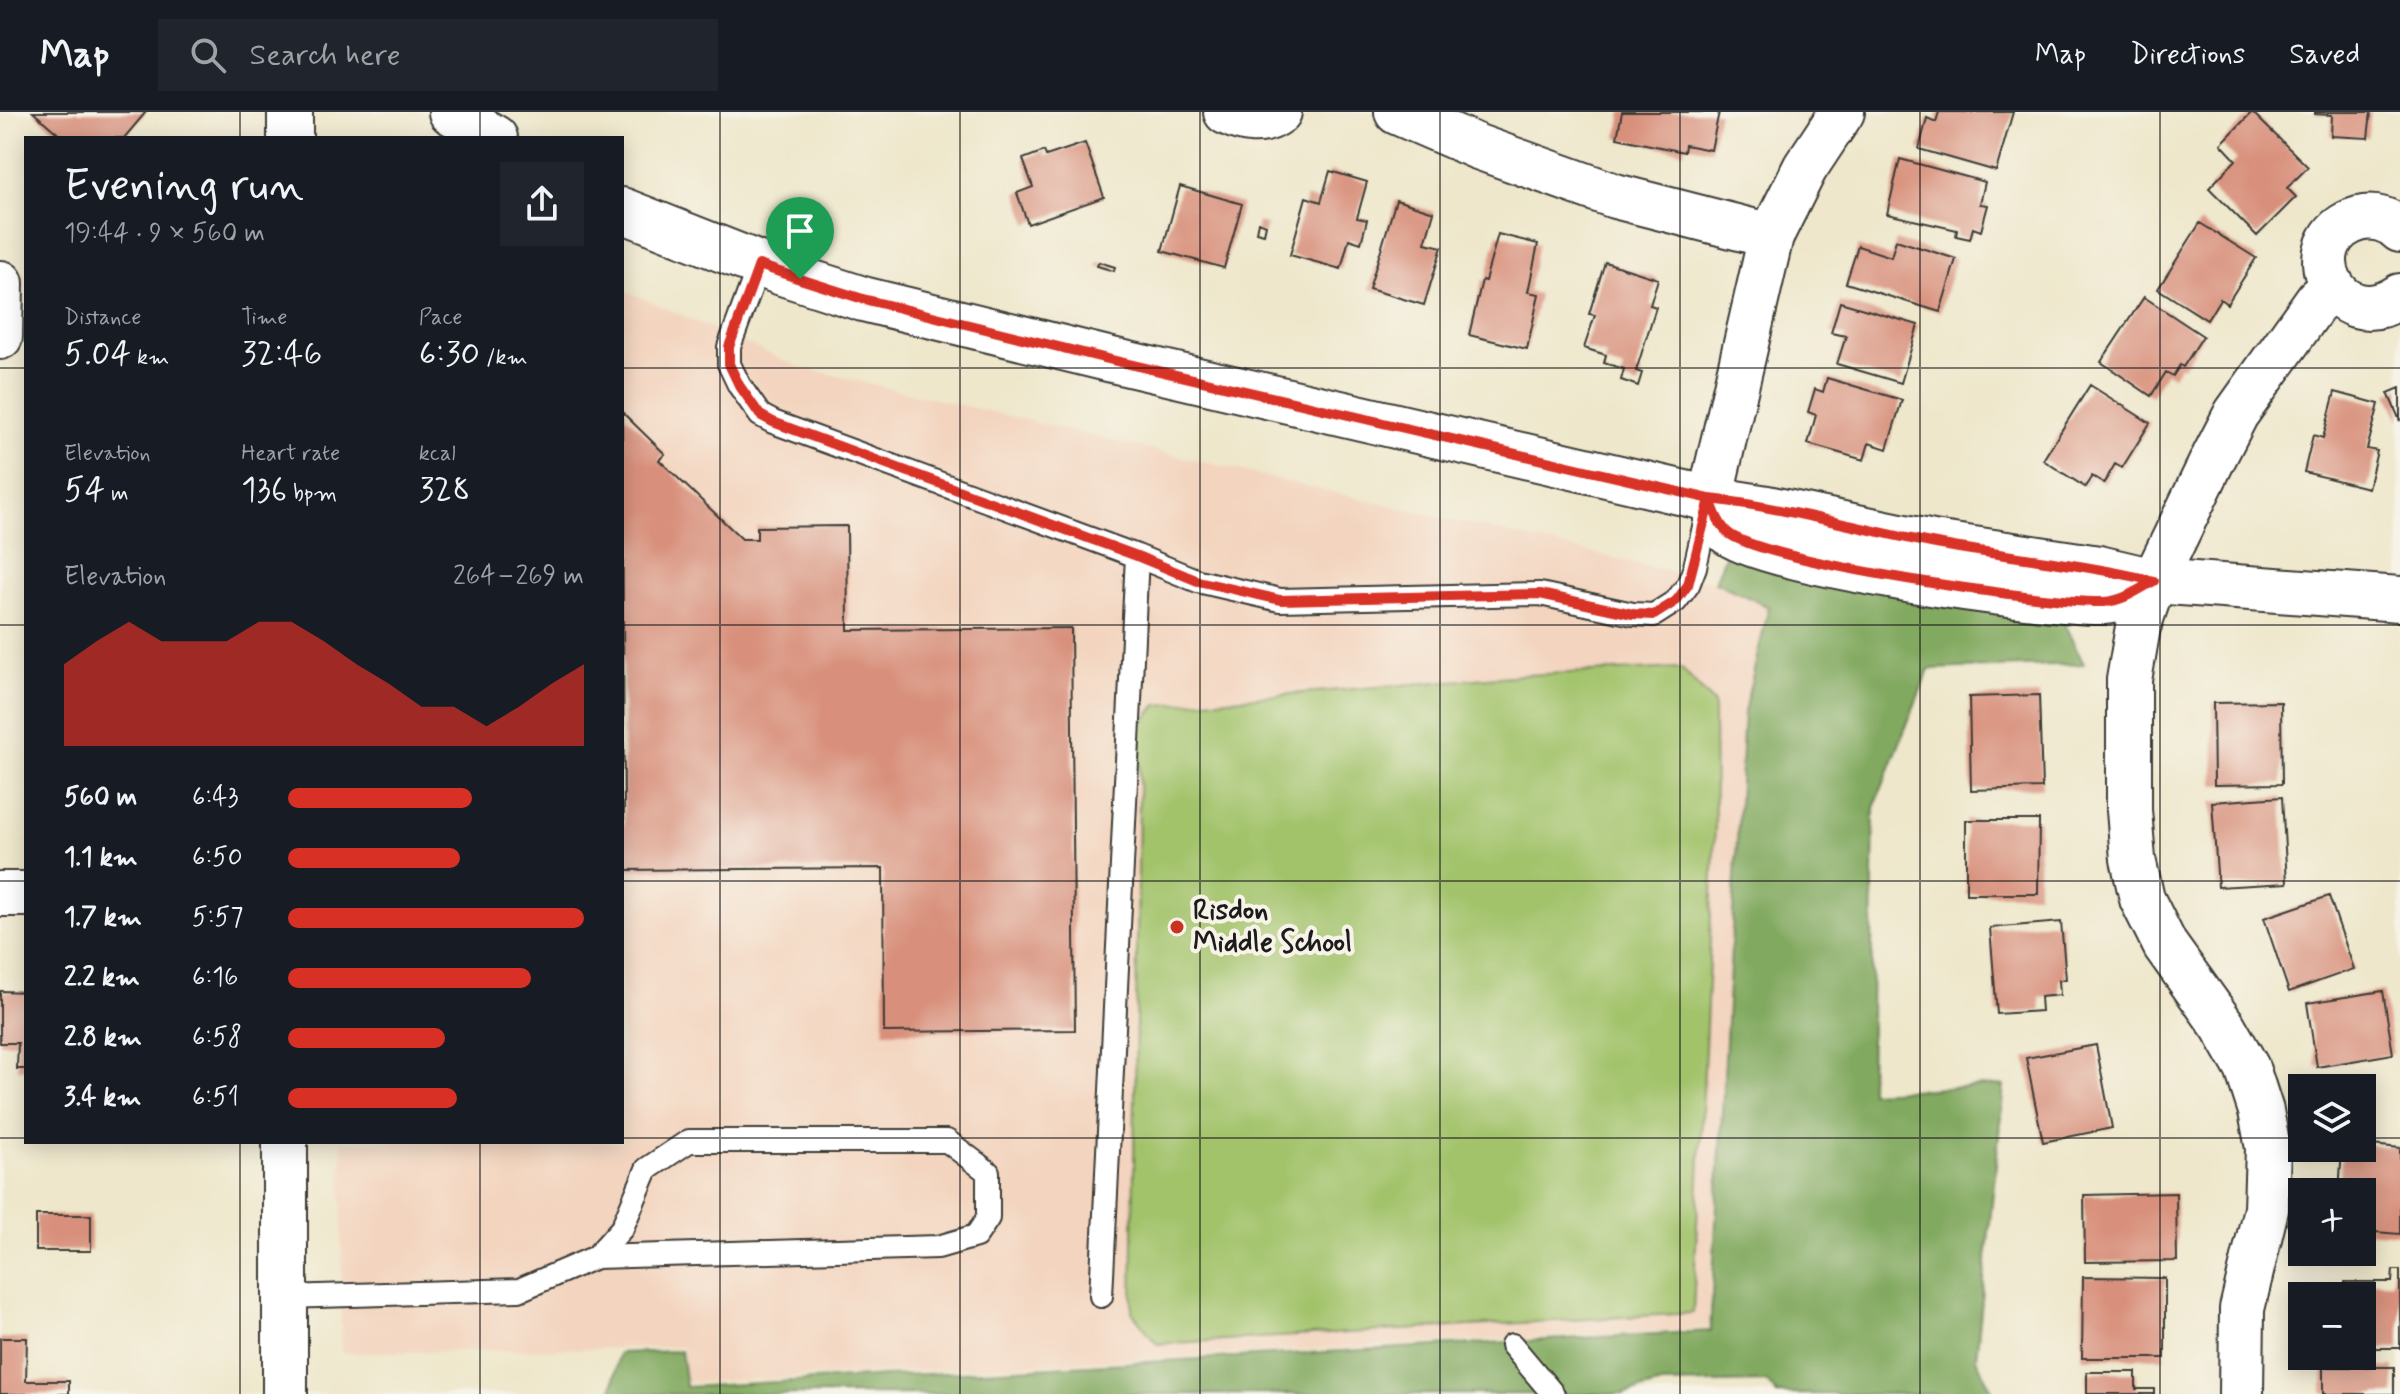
<!DOCTYPE html>
<meta charset="utf-8">
<style>
body{margin:0;font-family:Mynerve,sans-serif;background:#20242c;color:#f1f3f6;height:100vh;display:flex;flex-direction:column;font-size:30px;white-space:nowrap}
*{box-sizing:border-box;margin:0}
p{font-size:26px;color:#9ea1a6}
.icon{flex:none;width:44px;height:44px;fill:none;stroke:currentColor;stroke-width:2;stroke-linecap:round;stroke-linejoin:round}
.map{position:relative;flex:1;overflow:hidden}
.panel{position:absolute;left:24px;top:24px;width:600px;height:1008px;display:flex;flex-direction:column;background:#171b24;border-radius:0px;box-shadow:0 4px 20px #0003}
.panel>*{flex:none}
.fabs{position:absolute;left:2288px;top:962px;display:grid;gap:16px}
.fabs a{display:grid;place-items:center;width:88px;height:88px;border-radius:0px;background:#171b24;box-shadow:0 4px 20px #0003;font-size:40px}
.pin{position:absolute;display:grid;place-items:center;width:68px;height:68px;color:#fff;margin:-82px -34px;border-radius:50% 50% 50% 0;rotate:-45deg;box-shadow:0 0 8px #0007}
.pin .icon{rotate:45deg}
.round{display:grid;place-items:center;flex:none;width:84px;height:84px;border-radius:0px;background:#20242c}
.head{display:flex;align-items:center;justify-content:space-between;height:136px;padding:0 40px}
h1{font-size:44px;font-weight:600;line-height:60px}
.metrics{display:grid;grid-template-columns:repeat(3,1fr);gap:12px;height:136px;padding:8px 40px}
.metrics div{display:grid;align-content:center}
.metrics b{font-size:34px;font-weight:600}
.metrics small{font-size:22px;font-weight:400}
.metrics p{font-size:22px}
.chart{height:224px;padding:16px 40px}
.chart p{display:flex;justify-content:space-between}
.chart svg{width:100%;height:144px;margin-top:8px;fill:#d93025;opacity:.7}
ul{padding:0 40px;list-style:none;font-size:26px}
li{display:grid;grid-template-columns:128px 96px 1fr;align-items:center;height:60px}
li i{height:20px;border-radius:10px;background:#d93025}
header{display:flex;align-items:center;gap:48px;box-sizing:border-box;height:112px;padding:0 40px;background:#171b24;border-bottom:2px solid #363941}
header strong{font-size:38px}
nav{display:flex;gap:44px;margin-inline-start:auto;font-size:28px}
.search{width:560px;height:72px;background:#20242c;display:flex;align-items:center;gap:20px;box-sizing:border-box;padding:0 28px;border-radius:0px;color:#9ea1a6;font-size:30px}
.map>svg:first-child{display:block}
</style>
<header>
<strong>Map</strong>
<div class="search"><svg class="icon" aria-label="search" viewBox="0 0 24 24"><circle cx="10" cy="10" r="6"/><path d="M15 15l6 6"/></svg>Search here</div>
<nav><a>Map</a><a>Directions</a><a>Saved</a></nav>
</header>
<div class="map">
<svg width="2400" height="1282" viewBox="0 0 2400 1282">
<rect width="100%" height="100%" fill="#f7f3e8"/>
<filter id="ink" filterUnits="userSpaceOnUse"><feTurbulence type="fractalNoise" baseFrequency=".0125" numOctaves="2"/><feDisplacementMap in="SourceGraphic" scale="16" xChannelSelector="R" yChannelSelector="G"/><feConvolveMatrix kernelMatrix="1 2 1 2 8 2 1 2 1" color-interpolation-filters="sRGB"/></filter>
<filter id="wash" filterUnits="userSpaceOnUse"><feTurbulence type="fractalNoise" baseFrequency=".006" numOctaves="4" result="noise"/><feDisplacementMap in="SourceGraphic" scale="32" xChannelSelector="R" yChannelSelector="G"/><feGaussianBlur stdDeviation="1.8" result="paint"/><feColorMatrix in="noise" values="0 0 0 0 0 0 0 0 0 0 0 0 0 0 0 0 0 1.4 0 .05"/><feComposite in="paint" operator="in"/></filter>
<g filter="url(#wash)">
<rect width="100%" height="100%" fill="#eee7cb"/>
<path fill="#f3d4be" d="M622 177 799 255 1715 470 1769 495 1744 600 1708 1216 686 1271 683 1235 341 1241 342 1030H622Z"/>
<path fill="#a2c36b" stroke="#5f7044" stroke-width="2" d="M1681 556 1714 592 1715 716 1693 1201 1157 1232 1132 1200 1140 613 1157 593 1524 563Z"/>
<path fill="#81a95f" stroke="#4e623e" stroke-width="2" d="M1734 420 2048 480 2084 552 1929 557 1874 696 1870 980 2004 973 1976 1247 1994 1282H1777L1767 1270 1662 1272 1624 1282H611L619 1241 681 1239 686 1275 1710 1219 1744 600 1769 495 1715 470Z"/>
<g id="blocks">
<path fill="#d8907c" d="M33 0H146L124 26H63Z
M1622 0H1719L1711 38 1685 33 1684 40 1617 26Z
M1939 0H2013L1996 59 1919 37 1927 6 1936 10Z
M2252 0 2308 55 2287 76 2296 85 2257 124 2209 76 2236 48 2221 32Z
M2315 0H2371L2368 26 2331 24 2332 3 2315 2Z
M1085 31 1104 85 1028 112 1017 81 1033 75 1023 47 1044 39 1046 44Z
M1900 47 1985 70 1980 92 1988 93 1981 119 1973 116 1970 127 1956 124 1957 118 1887 102Z
M1330 59 1367 70 1357 106 1367 108 1361 131 1349 127 1341 157 1290 143 1306 85 1321 90Z
M1180 74 1242 92 1224 156 1162 139Z
M1396 88 1434 100 1425 131 1442 135 1424 193 1369 177Z
M1258 110 1266 113 1264 122 1256 120Z
M2200 111 2256 146 2227 192 2220 187 2207 208 2158 177Z
M1498 122 1538 132 1528 180 1539 182 1527 237 1469 223 1482 168 1485 169Z
M1896 128 1956 147 1940 200 1846 171 1858 134 1891 145Z
M1099 150 1115 155 1114 159 1097 154Z
M1605 150 1658 167 1650 193 1656 195 1636 259 1642 261 1638 274 1621 268 1624 257 1604 251 1606 243 1584 236 1595 203 1589 202Z
M2144 185 2203 224 2183 255 2180 253 2173 264 2166 260 2151 284 2101 250Z
M1840 190 1918 213 1901 271 1837 252 1846 224 1831 221Z
M1827 266 1902 288 1887 337 1869 331 1864 348 1808 332 1816 303 1808 300 1815 277 1823 280Z
M2090 273 2150 311 2122 356 2115 352 2104 371 2092 364 2085 375 2043 348Z
M2400 276V309L2388 281Z
M2335 280 2379 292 2367 337 2377 339 2368 376 2304 360 2313 323 2323 326Z
M622 300 665 342 659 348 742 427H757V415L847 414 848 518 1071 516 1075 918 884 920 883 756 622 758V713H624Z
M2039 583 2042 676 1971 678 1969 585Z
M2281 590 2282 672 2214 673 2213 591Z
M2282 685 2287 771 2218 775 2212 690Z
M1966 708H2039L2038 782H1966Z
M2329 784 2354 857 2289 880 2264 806Z
M2061 810 2066 867 2059 868 2060 883 2040 885 2041 899 1997 902 1990 816Z
M0 879 26 880V957H17L18 931H0Z
M2383 879 2393 942 2317 955 2307 891Z
M2096 933 2112 1016 2043 1030 2026 946Z
M2362 1032 2400 1036V1122L2362 1119V1080H2339L2342 1036H2362Z
M2176 1081 2177 1149 2085 1150 2084 1083Z
M36 1103H91V1139H36Z
M2393 1158H2400V1236H2362V1184H2345V1170H2392Z
M2083 1165 2165 1166V1246H2082Z
M0 1226H27L26 1269H69V1282H0Z
M2323 1255H2394V1282H2323Z
M2087 1260H2136V1277H2154V1282H2087Z"/>
</g>
</g>
<g filter="url(#ink)">
<use href="#blocks" fill-opacity="0" stroke="#3c3a36" stroke-width="2"/>
<g fill="none" stroke-linecap="round" stroke-linejoin="round">
<g stroke="#3c3a36" stroke-width="26">
<path id="service" d="M759 153 729 235V252L739 273 760 303 773 310 1137 444 1101 1184
M1137 444 1198 469 1280 488 1540 482 1633 502 1654 503 1676 489 1688 473 1695 455 1708 397
M285 1185 519 1178 596 1145 622 1116 647 1057 689 1029H947L988 1060V1106L976 1124 938 1135 596 1145
M1512 1233 1553 1282"/>
</g>
<g stroke="#3c3a36" stroke-width="48">
<path id="minor" d="M1226 0C1243 9 1262 13 1279 0
M1397 0 1478 35 1615 84 1771 124
M2400 118C2390 108 2374 103 2359 107 2292 126 2334 228 2400 184
M0 225 1 171
M1710 387 1771 124 1805 56 1842 0
M0 782H26
M2241 1282 2242 1197 2266 1097 2268 1036 2261 999 2247 956 2223 914 2165 833 2142 787 2133 747 2129 698V568L2138 515 2154 469 2214 345 2236 302 2318 187 2333 177"/>
</g>
<g stroke="#3c3a36" stroke-width="48">
<path id="tertiary" d="M290 26V0
M285 1030V1282"/>
</g>
<g stroke="#3c3a36" stroke-width="48">
<path id="secondary" d="M451 0 495 26
M622 98 779 160 863 187 1116 249 1710 387 1767 396 1933 431 2099 456 2154 469 2400 487
M1710 387C1714 398 1718 411 1727 420 1758 450 2050 492 2104 490 2123 489 2138 478 2154 469"/>
</g>
<use href="#service" stroke="#fff" stroke-width="22"/>
<use href="#minor" stroke="#fff" stroke-width="44"/>
<use href="#tertiary" stroke="#fff" stroke-width="44"/>
<use href="#secondary" stroke="#fff" stroke-width="44"/>
</g>
</g>
<g fill="none" stroke-linecap="round" stroke-linejoin="round" filter="url(#ink)">
<g stroke="#fff" stroke-width="16">
<path id="route" d="M800 167 759 153 729 235V252L739 273 760 303 773 310 1137 444 1198 469 1280 488 1540 482 1633 502 1654 503 1676 489 1688 473 1710 387C1784 395 1858 417 1931 431 2005 445 2080 451 2154 469 2138 478 2123 489 2104 490 2050 492 1759 450 1727 420 1718 411 1714 398 1710 387L1116 249 863 187 800 167"/>
</g>
<use href="#route" stroke="#d93025" stroke-width="10"/>
</g>
<path fill="none" stroke="#1c1c1c" stroke-width="2" stroke-opacity="0.55" d="M240 0V26M480 0V26M720 0V1282M960 0V1282M1200 0V1282M1440 0V1282M1680 0V1282M1920 0V1282M2160 0V1282M0 256H26M622 256H2400M0 513H26M622 513H2400M0 769H26M622 769H2400M0 1026H26M622 1026H2302M2362 1026H2400M240 1030V1282M480 1030V1282"/>
<circle fill="#c8321e" stroke="#f7f3e8" stroke-width="3" cx="1177" cy="815" r="8"/>
<g text-anchor="middle" dominant-baseline="central" stroke-width="8" stroke-linejoin="round" paint-order="stroke">
<g font-size="28" font-weight="bold" fill="#1c1c1c" stroke="#f7f3e8" text-anchor="start">
<text x="1193" y="799">Risdon<tspan x="1193" dy="32">Middle School</tspan></text>
</g>
</g>
</svg>
<div class="fabs">
<a><svg class="icon" aria-label="layers" viewBox="0 0 24 24"><path d="M12 4l9 5-9 5-9-5zM3 14l9 5 9-5"/></svg></a>
<a>+</a>
<a>−</a>
</div>
<div class="pin" style="left:800px;top:167px;background:#1e9e55"><svg class="icon" aria-label="arrive" viewBox="0 0 24 24"><path d="M6 21V4h12l-3 4 3 4H6"/></svg></div>
<section class="panel">
<div class="head"><div><h1>Evening run</h1><p>19:44 · 9 × 560 m</p></div><a class="round"><svg class="icon" aria-label="share" viewBox="0 0 24 24"><path d="M12 15V3M7 8l5-5 5 5M5 13v7h14v-7"/></svg></a></div>
<div class="metrics">
<div><p>Distance</p><b>5.04<small> km</small></b></div>
<div><p>Time</p><b>32:46</b></div>
<div><p>Pace</p><b>6:30<small> /km</small></b></div>
</div>
<div class="metrics">
<div><p>Elevation</p><b>54<small> m</small></b></div>
<div><p>Heart rate</p><b>136<small> bpm</small></b></div>
<div><p>kcal</p><b>328</b></div>
</div>
<div class="chart"><p><span>Elevation</span>264–269 m</p>
<svg viewBox="0 0 160 44" preserveAspectRatio="none"><path d="M0 44V19L10 12L20 6L30 12L40 12L50 12L60 6L70 6L80 12L90 19L100 25L110 32L120 32L130 38L140 32L150 25L160 19V44z"/></svg>
</div>
<ul>
<li><b>560 m</b>6:43<i style="width:62%"></i></li>
<li><b>1.1 km</b>6:50<i style="width:58%"></i></li>
<li><b>1.7 km</b>5:57<i style="width:100%"></i></li>
<li><b>2.2 km</b>6:16<i style="width:82%"></i></li>
<li><b>2.8 km</b>6:58<i style="width:53%"></i></li>
<li><b>3.4 km</b>6:51<i style="width:57%"></i></li>
</ul>
</section>
</div>
